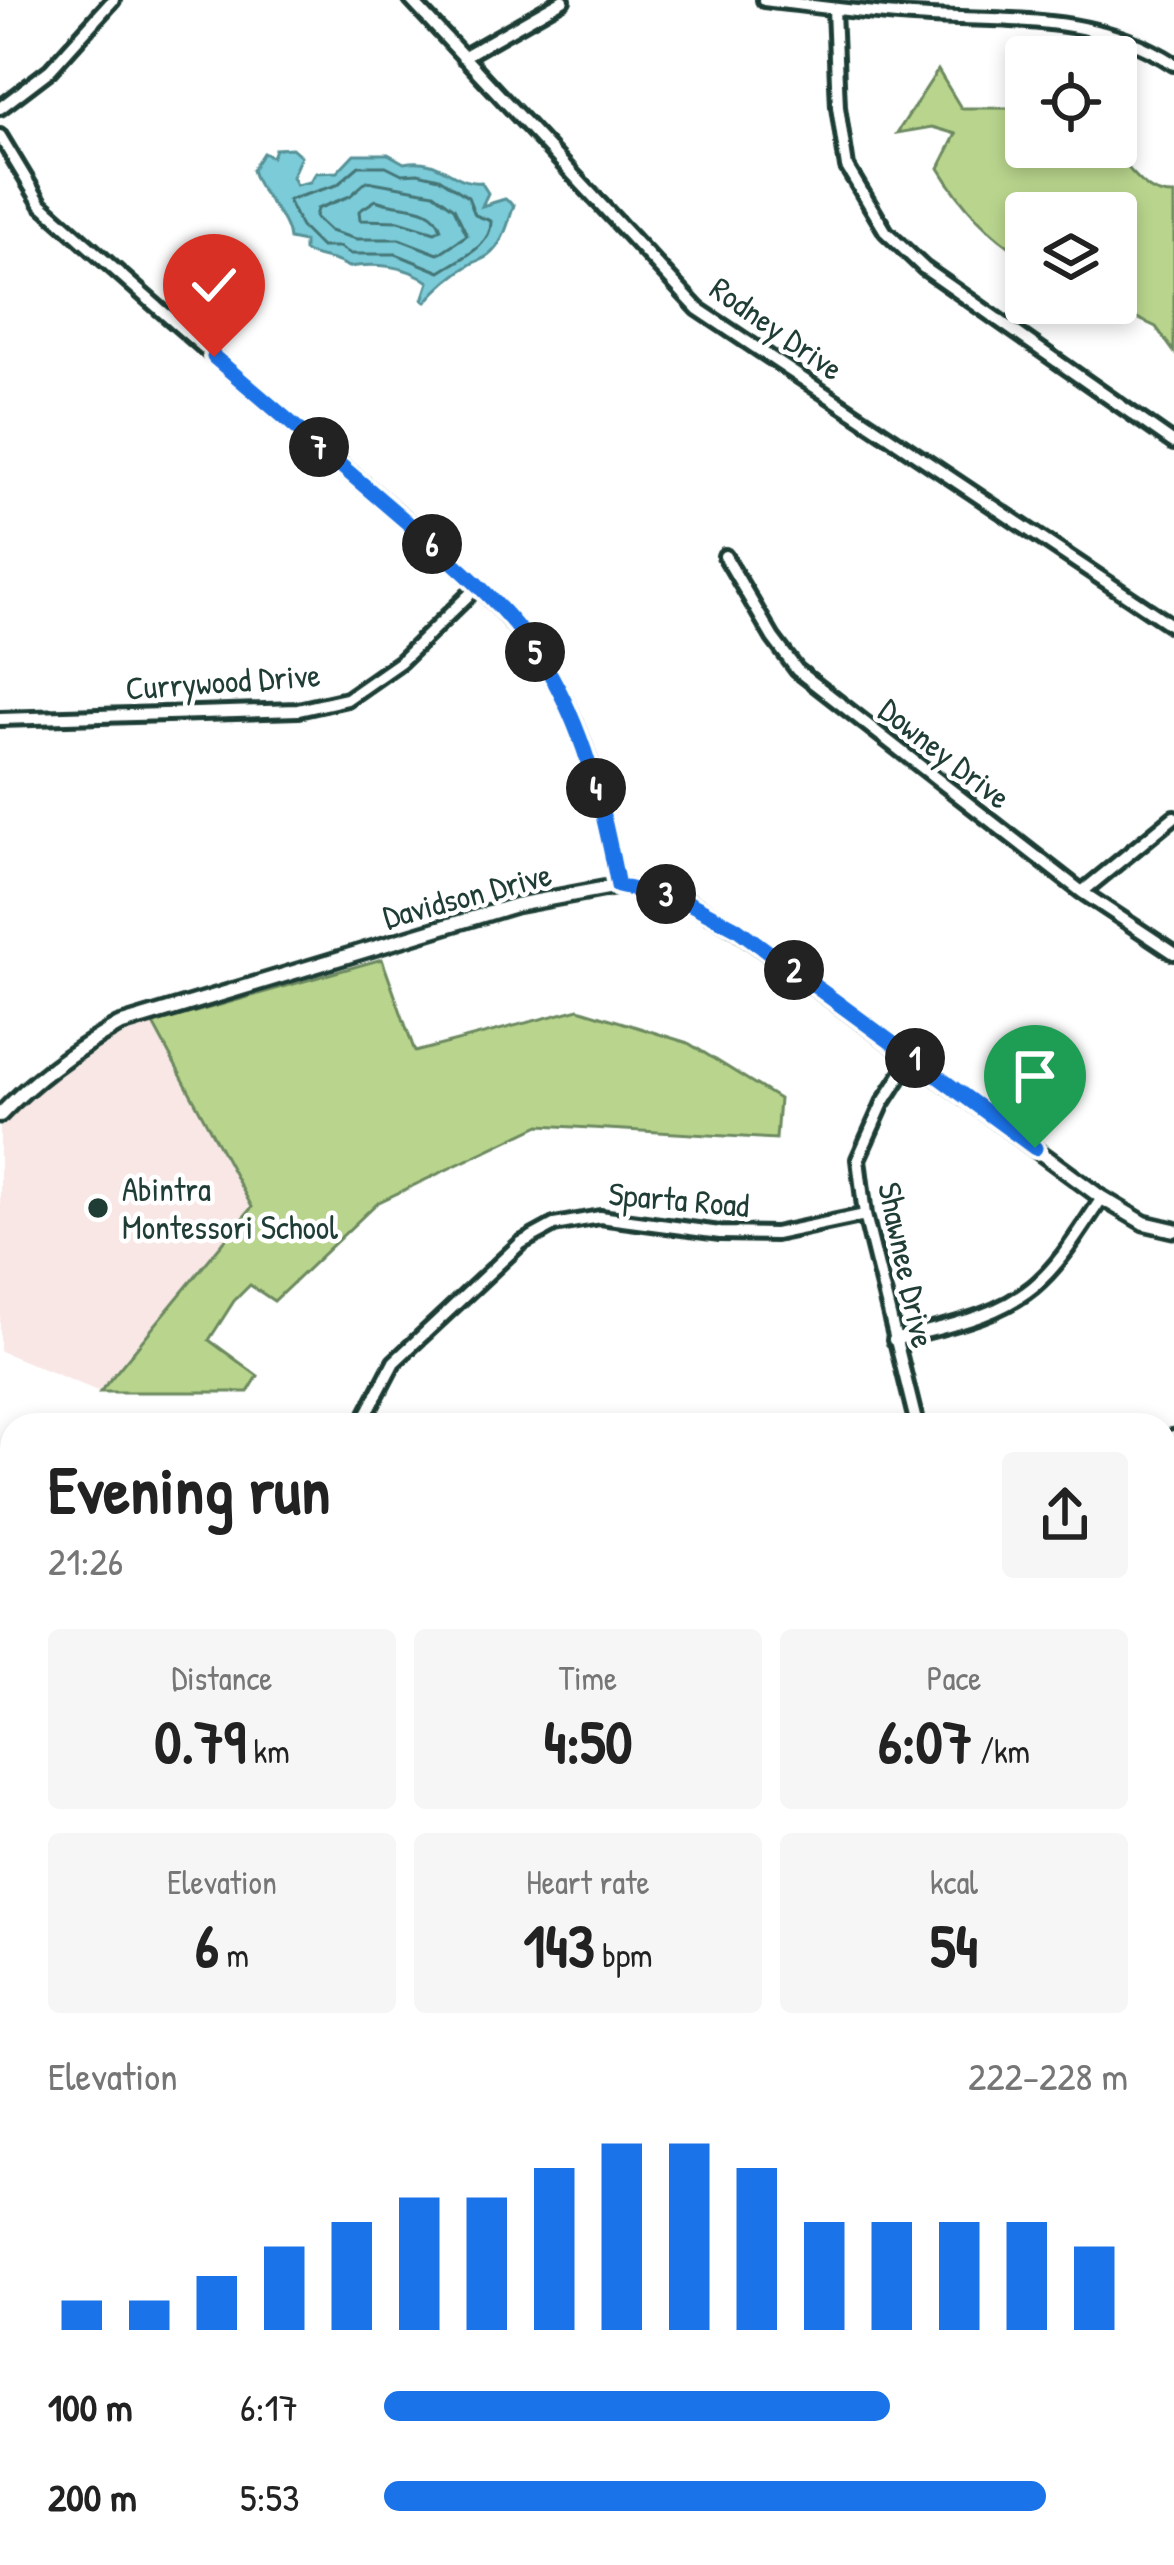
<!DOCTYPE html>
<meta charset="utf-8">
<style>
body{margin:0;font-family:"Patrick Hand",sans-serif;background:#f6f6f6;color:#222;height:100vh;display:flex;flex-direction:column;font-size:45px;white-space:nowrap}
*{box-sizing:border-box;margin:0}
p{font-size:39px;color:#767676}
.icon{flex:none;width:66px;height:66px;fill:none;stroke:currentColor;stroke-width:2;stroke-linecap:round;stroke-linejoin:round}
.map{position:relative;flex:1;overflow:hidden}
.panel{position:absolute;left:0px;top:1413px;width:1176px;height:1152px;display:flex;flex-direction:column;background:#fff;border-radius:36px 36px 0 0;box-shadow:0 6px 18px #0003}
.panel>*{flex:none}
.tools{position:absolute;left:1005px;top:36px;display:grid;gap:24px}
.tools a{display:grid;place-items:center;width:132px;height:132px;border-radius:12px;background:#fff;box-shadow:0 6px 18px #0003;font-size:60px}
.pin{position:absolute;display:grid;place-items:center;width:102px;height:102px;color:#fff;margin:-123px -51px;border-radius:50% 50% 50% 0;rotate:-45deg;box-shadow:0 0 12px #0007}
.pin .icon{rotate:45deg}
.km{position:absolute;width:60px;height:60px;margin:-30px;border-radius:50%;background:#222;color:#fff;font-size:33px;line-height:60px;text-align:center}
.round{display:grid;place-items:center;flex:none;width:126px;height:126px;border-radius:12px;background:#f6f6f6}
.headline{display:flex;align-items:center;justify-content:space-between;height:204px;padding:0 48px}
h1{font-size:66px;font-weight:800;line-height:90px}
.metrics{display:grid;grid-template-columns:repeat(3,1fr);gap:18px;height:204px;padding:12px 48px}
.metrics div{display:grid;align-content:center;border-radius:12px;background:#f6f6f6;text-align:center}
.metrics b{font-size:60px;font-weight:800}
.metrics small{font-size:33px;font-weight:400}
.metrics p{font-size:33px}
.chart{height:336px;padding:24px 48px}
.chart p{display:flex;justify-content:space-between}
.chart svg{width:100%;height:216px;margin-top:12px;stroke:#1a73e8;stroke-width:6}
ul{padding:0 48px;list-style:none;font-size:39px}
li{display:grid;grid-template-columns:192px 144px 1fr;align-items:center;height:90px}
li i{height:30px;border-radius:15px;background:#1a73e8}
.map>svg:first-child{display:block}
</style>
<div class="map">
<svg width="1174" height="2565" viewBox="0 0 1174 2565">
<rect width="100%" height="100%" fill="#fff"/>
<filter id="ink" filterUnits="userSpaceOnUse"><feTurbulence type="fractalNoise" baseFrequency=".00833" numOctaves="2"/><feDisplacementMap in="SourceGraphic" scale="24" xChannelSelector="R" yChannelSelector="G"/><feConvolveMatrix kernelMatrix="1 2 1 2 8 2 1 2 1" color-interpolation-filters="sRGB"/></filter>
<g filter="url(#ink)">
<path fill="#f8e7e5" d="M153 1024 252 1206 100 1392 0 1351V1127L87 1049Z"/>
<path fill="#b9d58d" stroke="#6c8960" stroke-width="3" d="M938 70 961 108H1010L1026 116V147H1105L1129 153 1128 168C1143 184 1151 195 1174 195V352L1156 327 1105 303H1116V213H1026V258C988 234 962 206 939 168L956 134 932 127 897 133Z
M382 959 415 1052 579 1009 688 1043 779 1099 776 1139 540 1125 377 1203 274 1301 250 1285 234 1301 209 1340 258 1376 248 1392H100L252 1207 153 1024Z"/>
<path fill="#7ccbd9" stroke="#579297" stroke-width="3" d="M292 148 301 156 292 177 296 185 310 182 316 173 337 172 354 154H388L404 163C440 155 453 185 481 182L488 193 482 206 505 199 514 205C509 219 504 244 489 255 484 259 477 261 471 264 456 273 438 288 426 302L423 300 429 282C407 265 375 263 348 267 334 257 320 260 304 251V242L289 239C286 212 259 197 252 170L263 153 272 157 275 149Z"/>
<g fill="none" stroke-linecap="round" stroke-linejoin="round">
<path stroke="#447676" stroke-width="3" d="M359 166H386L402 174 418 173 439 178 468 197 475 215 491 221C492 247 459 259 440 272L396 254H351L339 247H321L301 227 288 200 337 185Z
M367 181 434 193 454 208 467 235 438 254 399 239H356L330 231 315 217 317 209 350 196Z
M376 200C399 210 433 201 441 229L435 232 399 221 360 220 359 211Z"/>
<g stroke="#1f3d34" stroke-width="20">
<path id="minor" d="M411 0 698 309 1174 627
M764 0C814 6 863 13 913 16 1003 22 1094 12 1174 64
M834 9 838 107 847 167 886 232 924 268 1174 443
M463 57 563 0
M0 108 50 70 113 0
M0 136 41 204C134 287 227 369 322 449 401 517 490 582 548 671 589 735 604 812 618 886
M725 556 773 638 797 670 1082 892 1174 953
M0 719 298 710 347 699 400 662 478 586
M1082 892 1174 817
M913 1056 883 1103 858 1159 865 1215 917 1425
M894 1340C941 1327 994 1319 1033 1287 1061 1264 1082 1227 1102 1198
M361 1425 394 1362 521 1243 554 1225 600 1217 720 1233 775 1234 865 1215
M0 1470 12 1475
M1164 1640 1174 1651
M1164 1752 1174 1743
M0 2022 12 2021
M1164 2245H1174
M222 2565 224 2553
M1089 2565 1090 2553"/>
</g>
<g stroke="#1f3d34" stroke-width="21">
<path id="tertiary" d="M0 1115C36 1077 74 1050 119 1025L516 905 618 886 687 901 736 929 1102 1198 1144 1223 1174 1230
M1164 1440 1174 1437
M0 1775 12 1774"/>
</g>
<use href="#minor" stroke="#fff" stroke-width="10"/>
<use href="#tertiary" stroke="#fff" stroke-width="12"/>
</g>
</g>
<g fill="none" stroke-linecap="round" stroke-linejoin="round" filter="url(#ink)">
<g stroke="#fff" stroke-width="24">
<path id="route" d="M214 357C272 407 330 456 388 506 447 557 513 608 552 677 588 742 604 813 618 886L687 902 736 928 1035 1148"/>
</g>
<use href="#route" stroke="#1a73e8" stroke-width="15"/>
</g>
<circle fill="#1f3d34" stroke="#fff" stroke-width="4.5" cx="98" cy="1208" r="12"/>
<g text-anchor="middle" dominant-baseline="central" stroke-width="9" stroke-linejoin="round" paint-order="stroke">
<g font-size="33" fill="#1f3d34" stroke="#fff">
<text transform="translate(777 328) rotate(35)">Rodney Drive</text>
<text transform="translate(223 681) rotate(-4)">Currywood Drive</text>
<text transform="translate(945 753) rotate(38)">Downey Drive</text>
<text transform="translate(467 895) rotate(-15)">Davidson Drive</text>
<text transform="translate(679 1199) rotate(5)">Sparta Road</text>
<text transform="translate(907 1265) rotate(78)">Shawnee Drive</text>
</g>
<g font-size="33" fill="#1f3d34" stroke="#fff" text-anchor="start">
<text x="122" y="1189">Abintra<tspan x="122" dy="38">Montessori School</tspan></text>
</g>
</g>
</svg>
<div class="tools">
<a><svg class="icon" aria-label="locate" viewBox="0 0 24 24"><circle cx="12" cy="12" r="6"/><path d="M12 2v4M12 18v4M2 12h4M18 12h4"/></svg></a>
<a><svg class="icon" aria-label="layers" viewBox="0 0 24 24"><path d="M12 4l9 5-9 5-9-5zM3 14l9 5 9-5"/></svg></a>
</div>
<div class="pin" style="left:1035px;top:1148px;background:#1e9e55"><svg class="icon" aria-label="arrive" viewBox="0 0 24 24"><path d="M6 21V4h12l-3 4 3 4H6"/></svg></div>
<div class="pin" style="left:214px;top:357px;background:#d93025"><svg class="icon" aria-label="check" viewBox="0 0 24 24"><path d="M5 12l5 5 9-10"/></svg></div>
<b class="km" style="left:915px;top:1058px">1</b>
<b class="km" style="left:794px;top:970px">2</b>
<b class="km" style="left:666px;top:894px">3</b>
<b class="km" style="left:596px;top:788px">4</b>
<b class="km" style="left:535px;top:652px">5</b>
<b class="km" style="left:432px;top:544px">6</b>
<b class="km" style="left:319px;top:447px">7</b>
<section class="panel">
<div class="headline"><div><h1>Evening run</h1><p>21:26</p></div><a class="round"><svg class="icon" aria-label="share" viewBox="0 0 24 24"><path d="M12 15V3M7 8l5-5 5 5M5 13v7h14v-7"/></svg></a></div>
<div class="metrics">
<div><p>Distance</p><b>0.79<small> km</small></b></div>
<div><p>Time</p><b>4:50</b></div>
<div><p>Pace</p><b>6:07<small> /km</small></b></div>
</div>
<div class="metrics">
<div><p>Elevation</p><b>6<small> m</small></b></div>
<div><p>Heart rate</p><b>143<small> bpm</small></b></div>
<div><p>kcal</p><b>54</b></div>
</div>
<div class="chart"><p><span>Elevation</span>222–228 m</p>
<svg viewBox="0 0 160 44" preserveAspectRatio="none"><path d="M5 44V38M15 44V38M25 44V33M35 44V27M45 44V22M55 44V17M65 44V17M75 44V11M85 44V6M95 44V6M105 44V11M115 44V22M125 44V22M135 44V22M145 44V22M155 44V27"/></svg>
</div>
<ul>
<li><b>100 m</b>6:17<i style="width:68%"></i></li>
<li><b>200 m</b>5:53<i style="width:89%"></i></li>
</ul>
</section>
</div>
